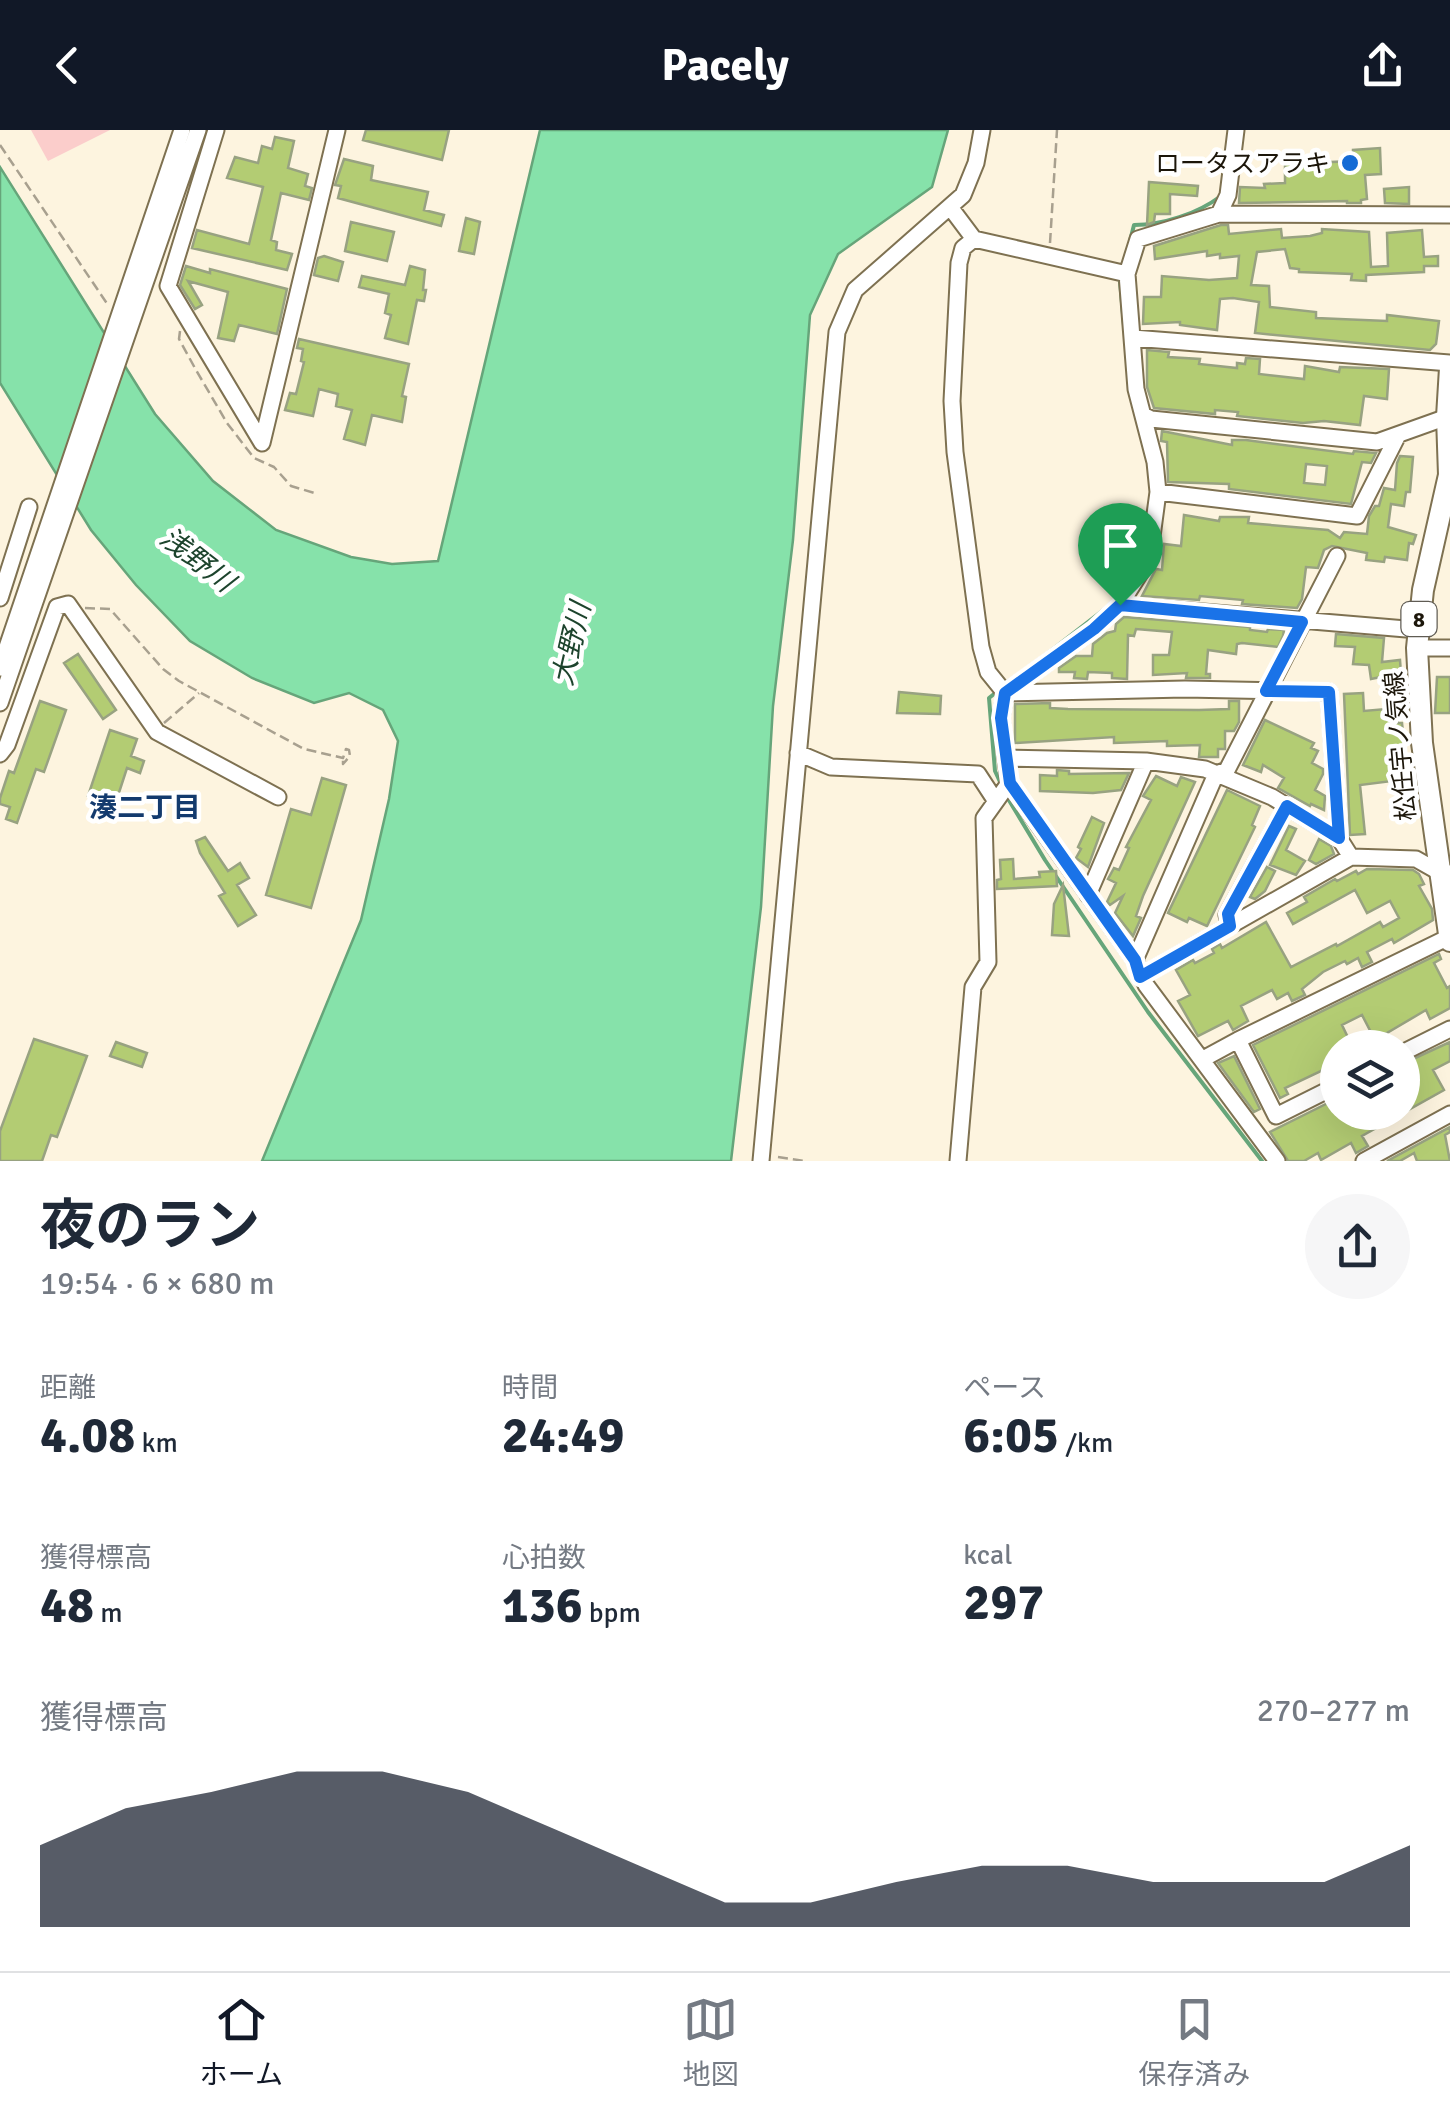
<!DOCTYPE html>
<html lang="ja">
<meta charset="utf-8">
<style>
body{margin:0;font-family:Signika,"Noto Sans JP",sans-serif;background:#f6f6f7;color:#1f2937;height:100vh;display:flex;flex-direction:column;font-size:38px;white-space:nowrap}
*{box-sizing:border-box;margin:0}
p{font-size:32px;color:#747a83}
.icon{flex:none;width:55px;height:55px;fill:none;stroke:currentColor;stroke-width:2;stroke-linecap:round;stroke-linejoin:round}
.map{position:relative;height:1031px;overflow:hidden}
.drawer{display:flex;flex-direction:column;background:#fff;flex:1}
.drawer>*{flex:none}
.buttons{position:absolute;left:1320px;top:900px;display:grid;gap:20px}
.buttons a{display:grid;place-items:center;width:100px;height:100px;border-radius:50%;background:#fff;box-shadow:0 10px 40px #0002;font-size:50px}
.pin{position:absolute;display:grid;place-items:center;width:85px;height:85px;color:#fff;margin:-102px -42px;border-radius:50% 50% 50% 0;rotate:-45deg;box-shadow:0 0 10px #0007}
.pin .icon{rotate:45deg}
.round{display:grid;place-items:center;flex:none;width:105px;height:105px;border-radius:52px;background:#f6f6f7}
.overview{display:flex;align-items:center;justify-content:space-between;height:170px;padding:0 40px}
h1{font-size:55px;font-weight:700;line-height:75px}
.figures{display:grid;grid-template-columns:repeat(3,1fr);gap:15px;height:170px;padding:10px 40px}
.figures div{display:grid;align-content:center}
.figures b{font-size:50px;font-weight:700}
.figures small{font-size:28px;font-weight:400}
.figures p{font-size:28px}
.chart{height:280px;padding:20px 40px}
.chart p{display:flex;justify-content:space-between}
.chart svg{width:100%;height:180px;margin-top:10px;fill:#111827;opacity:.7}
header{display:flex;justify-content:space-between;align-items:center;height:130px;padding:0 40px;background:#111827;color:#fff;font-size:45px;font-weight:700}
.tabs{display:flex;justify-content:space-around;align-items:center;height:140px;border-top:2px solid #e0e1e3;background:#fff;font-size:28px;color:#747a83}
.tabs a{display:grid;justify-items:center;gap:5px}
.tabs .on{color:#111827}
.map>svg:first-child{display:block}
</style>
<header><svg class="icon" aria-label="back" viewBox="0 0 24 24"><path d="M15 5l-7 7 7 7"/></svg>Pacely<svg class="icon" aria-label="share" viewBox="0 0 24 24"><path d="M12 15V3M7 8l5-5 5 5M5 13v7h14v-7"/></svg></header>
<div class="map">
<svg width="1450" height="1031" viewBox="0 0 1450 1031">
<rect width="100%" height="100%" fill="#fdf4df"/>
<path fill="#fbcdcb" d="M31 0H110L48 31Z"/>
<path fill="#86e2aa" stroke="#66a57a" stroke-width="2.5" d="M540 0H948L932 57 838 124 810 185 793 410 773 576 761 777 731 1031H262L361 790 389 669 398 611 383 580 349 563 314 573 252 548 190 511 136 455 91 400 0 253V37L155 284 213 351 276 400 351 427 392 434 438 431Z"/>
<g fill="none" stroke-linecap="round" stroke-linejoin="round">
<path stroke="#66a57a" stroke-width="4" d="M1130 111 1134 95C1163 95 1197 84 1221 66
M1120 151 1124 195
M1031 536 1106 478
M999 560 989 568 995 641 1001 654
M1007 667 1045 730 1148 882 1262 1031"/>
</g>
<path fill="#b3cc73" stroke="#98a281" stroke-width="2.5" fill-rule="evenodd" d="M366 0H449L442 30 363 10Z
M275 7 294 11 288 38 308 44 305 56 312 58 309 70 281 63 271 110 277 112 276 120 292 124 287 140 192 118 197 100 249 114 263 57 227 48 235 27 258 33 262 16 272 19Z
M1380 18 1381 44 1365 45 1367 69 1361 70V73H1347V71L1239 73 1240 57 1265 58 1264 54 1285 53V34L1353 31V20Z
M344 29 373 36 371 50 428 62 424 80 444 85 441 96 338 68 341 56 335 55Z
M1149 52 1198 56 1197 66 1170 64V84H1155L1154 92 1147 95Z
M1409 57V74L1385 73 1384 59Z
M466 88 480 92 474 124 459 121Z
M351 92 394 102 387 131 345 121Z
M1221 95H1228L1229 104 1281 99 1282 108 1310 106 1322 103V99L1369 102 1371 137 1388 136 1387 103 1422 100 1424 127 1438 126V136H1424V142L1366 145V151L1351 150 1352 144 1299 142V139L1290 138 1285 119 1257 122 1251 155 1269 156 1270 177 1316 182V188L1387 191V185L1439 191 1436 214 1430 220 1255 203 1259 172 1233 168 1220 169 1217 200 1180 195V192L1143 194 1144 167H1161L1162 146 1209 150 1237 148 1239 126 1220 128V124L1207 126V121L1155 129 1154 116Z
M324 126 343 132 338 151 314 145 318 128Z
M186 136 210 143V139L287 159 277 204 239 195 234 211 218 208 228 162 188 151 202 175 195 179 180 155Z
M410 136 425 140 423 160H426L424 171 417 170 408 214 385 208 391 185 385 183 389 164 359 157 362 146 405 155Z
M299 209 409 234 402 266 406 267 402 292 372 285 365 315 344 309 352 280 336 276 338 264 319 259 313 286 285 280 290 263 296 264 304 232 301 231 303 219 297 218Z
M1147 220 1169 222 1168 227 1200 229 1199 234 1237 238V233L1245 234 1246 228 1260 229 1259 244 1304 249 1305 236 1339 242 1340 237 1389 239 1387 269 1364 266 1360 295 1324 291 1303 293 1237 286 1238 282 1215 280V284L1154 278 1147 257Z
M1162 301 1232 315V310H1246L1353 324 1354 321 1376 323 1371 333 1362 332 1351 374 1229 359V354L1168 352 1167 312 1161 311ZM1306 334 1327 336 1325 355 1304 353Z
M1400 326 1413 327 1410 362H1406L1404 376 1391 374 1388 397 1416 405 1413 414 1409 413 1407 430 1385 427 1384 432 1366 430 1367 423 1332 416 1324 420 1318 438 1306 437 1302 469 1297 478 1242 474 1243 470 1200 466 1199 470 1142 466 1156 439 1162 440 1164 414 1181 416 1184 385 1219 391 1220 387H1249L1248 393 1328 400 1340 408 1344 402 1367 404 1369 386 1375 376H1379L1384 358 1395 360 1397 333Z
M1124 487 1250 497V500L1267 502 1268 499 1284 500 1283 506 1278 517 1242 513 1237 514 1236 524 1208 520 1206 544H1210V548H1186L1187 543 1153 545V525H1169L1172 502 1136 499 1134 506 1128 505 1127 549 1112 548V543L1088 542 1087 549 1074 548 1075 542H1059V538L1076 526H1092L1093 514 1107 503 1115 501 1116 494Z
M1336 504 1384 508 1382 532 1400 530 1401 543 1371 549 1369 535 1353 534 1355 517 1335 516Z
M78 524 116 580 103 589 64 533Z
M1437 547H1450V583H1435Z
M899 562 941 566 940 584 897 583Z
M1363 563 1364 581 1397 578 1398 593H1402L1408 649 1360 655 1365 704 1350 705 1344 564Z
M40 571 66 580 44 642 36 639 17 693 6 689 10 677 0 674V668L9 641 14 643Z
M1229 571H1239V592L1234 601H1225V619H1218V627H1199L1200 615 1167 616V611L1114 613V607L1015 613V574L1050 573V578L1068 579 1199 580 1229 579Z
M1265 590 1314 613 1311 618 1318 621 1312 633 1323 639V644L1315 660 1325 666 1324 680 1311 674 1310 676 1278 658 1284 648 1263 635 1261 642 1243 635Z
M110 600 137 609 131 626 144 631 140 643 127 638 115 675 88 666Z
M1057 640 1069 641V644L1129 643 1121 660 1093 663 1040 661V645L1057 646Z
M1156 646 1177 656 1181 647 1195 652 1143 766 1136 786 1141 788 1133 806 1115 783 1123 766 1110 775 1107 772 1116 753 1108 749 1114 738 1119 740 1129 718 1126 717 1151 670 1143 666Z
M322 648 346 655 311 778 266 765 291 679 311 685Z
M1227 660 1260 676 1252 695 1255 697 1207 796 1189 788 1187 792 1168 783Z
M1092 687 1104 693 1088 737 1076 728 1081 719 1078 717Z
M1289 696 1296 699 1286 720 1305 731 1296 745 1270 735Z
M205 707 228 741 240 733 249 748 237 755 256 785 238 796 219 766 225 763 200 723 196 711Z
M1319 709 1331 716 1334 724 1316 734 1309 730Z
M1013 729 1014 749 1040 747 1039 742 1056 741 1057 756 997 759V750L1001 749 1000 730Z
M1267 737 1275 741 1265 761 1255 769 1250 767Z
M1367 739 1413 740 1419 744 1424 754 1419 756 1432 779 1433 790 1394 813 1392 809 1367 822 1372 832 1362 837 1358 828 1347 834 1345 831 1323 842 1302 859 1305 865 1292 871 1288 863 1277 869 1272 860 1241 876 1248 891 1233 900 1228 891 1198 906 1178 871 1190 865 1176 840 1193 830 1195 833 1214 823 1212 819 1220 814 1222 818 1266 792 1291 837 1336 814 1337 816 1380 792 1383 797 1399 788 1390 771 1367 783 1355 760 1293 794 1287 783 1307 772 1304 767 1335 749 1337 751 1356 741 1358 744Z
M1063 755 1069 806 1052 805 1054 774Z
M1439 824 1441 829 1434 833 1447 858 1450 856V878L1430 889 1426 880 1375 910 1362 885 1342 895 1353 918H1338V933L1285 958 1288 964 1280 968 1253 915Z
M34 909 87 926 57 1007 51 1005 42 1031H0V1001Z
M116 912 147 923 142 937 110 926Z
M1450 912V931L1433 940 1444 960 1362 1006 1368 1016 1356 1023 1351 1013 1321 1030 1318 1023 1304 1031H1288L1270 1002 1338 968V982H1402V934Z
M1234 926 1260 979 1254 982 1218 933Z
M1450 997V1002L1445 1005 1450 1031H1417L1414 1023 1400 1031H1387Z"/>
<g fill="none" stroke-linecap="round" stroke-linejoin="round">
<g stroke="#7e7151" stroke-width="19">
<path id="minor" d="M216 0 168 156 262 313 337 0
M950 77 974 109 1127 144
M1219 84 1228 65 1236 0
M974 109 963 118 959 133 952 271 955 322 981 517 988 542 1005 563 1185 559 1329 562 1339 708
M1133 208 1450 233
M1143 285 1151 289 1377 312 1447 287
M1158 362 1357 386 1397 307
M0 468 29 377
M1120 475 1418 500
M1417 518H1450
M0 538 182 0
M0 573 198 0
M798 623 831 637 978 644 995 670
M0 624 7 615 57 477 68 474 157 602 278 667
M1007 628 1146 631 1205 639 1272 667 1339 708 1351 727
M1088 765 1146 631
M1230 796 1227 785 1287 676
M1135 830 1216 644 1227 640 1337 426
M1140 847 1351 727 1416 729 1439 742H1446
M1402 923 1450 899
M1203 929 1238 910
M1338 955 1276 986 1238 910 1449 807
M761 1031 837 202 855 160 963 65 976 33 982 0
M958 1031 973 857 988 832 984 688 1009 653
M1277 1031 1146 855 1135 830 1009 653 1001 588 1005 563 1094 499 1120 475 1149 429 1158 362 1155 332 1136 259 1127 144 1138 109 1219 84 1450 85
M1364 1031 1450 984"/>
</g>
<g stroke="#7e7151" stroke-width="24">
<path id="major" d="M1450 238 1447 287 1449 345 1423 460 1417 518 1422 613 1450 811"/>
</g>
<path stroke="#a8a08f" stroke-width="2.5" stroke-dasharray="10 5" stroke-linecap="butt" d="M0 15 108 175
M1050 113 1057 0
M180 201 179 209 196 240 227 293 254 328 274 337 291 356 318 364
M85 478 110 479 163 539 179 551 304 619 343 628 346 619 349 620 350 626 343 634V628
M164 593 199 563
M778 1027 805 1031"/>
<use href="#minor" stroke="#fff" stroke-width="15"/>
<use href="#major" stroke="#fff" stroke-width="20"/>
</g>
<g fill="none" stroke-linecap="round" stroke-linejoin="round">
<g stroke="#fff" stroke-width="20">
<path id="route" d="M1120 475 1302 492 1266 561 1329 562 1339 708 1287 676 1228 784 1230 796 1140 847 1135 830 1010 653 1001 588 1005 563 1094 499Z"/>
</g>
<use href="#route" stroke="#1a73e8" stroke-width="12"/>
</g>
<circle fill="#156bd5" stroke="#fff" stroke-width="4" cx="1350" cy="33" r="10"/>
<g text-anchor="middle" dominant-baseline="central" stroke-width="9" stroke-linejoin="round" paint-order="stroke">
<rect fill="#fff" stroke="#605c54" stroke-width="2.5" x="1401.5" y="472" width="35" height="34" rx="8"/>
<g font-size="22" font-weight="bold" fill="#1c160a">
<text x="1419" y="489">8</text>
</g>
<g font-size="25" fill="#1c160a" stroke="#fff" text-anchor="end">
<text x="1330" y="33">ロータスアラキ</text>
</g>
<g font-size="25" fill="#1c160a" stroke="#fff">
<text transform="translate(1400 616) rotate(-95)">松任宇ノ気線</text>
</g>
<g font-size="28" font-style="italic" fill="#1d442d" stroke="#fff">
<text transform="translate(197 430) rotate(38)">浅野川</text>
<text transform="translate(572 514) rotate(-77)">大野川</text>
</g>
<g font-size="28" font-weight="bold" fill="#133a6d" stroke="#fff">
<text x="145" y="678">湊二丁目</text>
</g>
</g>
</svg>
<div class="buttons">
<a><svg class="icon" aria-label="layers" viewBox="0 0 24 24"><path d="M12 4l9 5-9 5-9-5zM3 14l9 5 9-5"/></svg></a>
</div>
<div class="pin" style="left:1120px;top:475px;background:#1e9e55"><svg class="icon" aria-label="arrive" viewBox="0 0 24 24"><path d="M6 21V4h12l-3 4 3 4H6"/></svg></div>
</div>
<section class="drawer">
<div class="overview"><div><h1>夜のラン</h1><p>19:54 · 6 × 680 m</p></div><a class="round"><svg class="icon" aria-label="share" viewBox="0 0 24 24"><path d="M12 15V3M7 8l5-5 5 5M5 13v7h14v-7"/></svg></a></div>
<div class="figures">
<div><p>距離</p><b>4.08<small> km</small></b></div>
<div><p>時間</p><b>24:49</b></div>
<div><p>ペース</p><b>6:05<small> /km</small></b></div>
</div>
<div class="figures">
<div><p>獲得標高</p><b>48<small> m</small></b></div>
<div><p>心拍数</p><b>136<small> bpm</small></b></div>
<div><p>kcal</p><b>297</b></div>
</div>
<div class="chart"><p><span>獲得標高</span>270–277 m</p>
<svg viewBox="0 0 160 44" preserveAspectRatio="none"><path d="M0 44V24L10 15L20 11L30 6L40 6L50 11L60 20L70 29L80 38L90 38L100 33L110 29L120 29L130 33L140 33L150 33L160 24V44z"/></svg>
</div>
</section>
<nav class="tabs">
<a class="on"><svg class="icon" aria-label="home" viewBox="0 0 24 24"><path d="M3 11l9-7 9 7M6 9v11h12V9"/></svg>ホーム</a>
<a><svg class="icon" aria-label="map" viewBox="0 0 24 24"><path d="M3 6l6-2 6 2 6-2v14l-6 2-6-2-6 2zM9 4v14M15 6v14"/></svg>地図</a>
<a><svg class="icon" aria-label="saved" viewBox="0 0 24 24"><path d="M7 4h10v16l-5-4-5 4z"/></svg>保存済み</a>
</nav>
